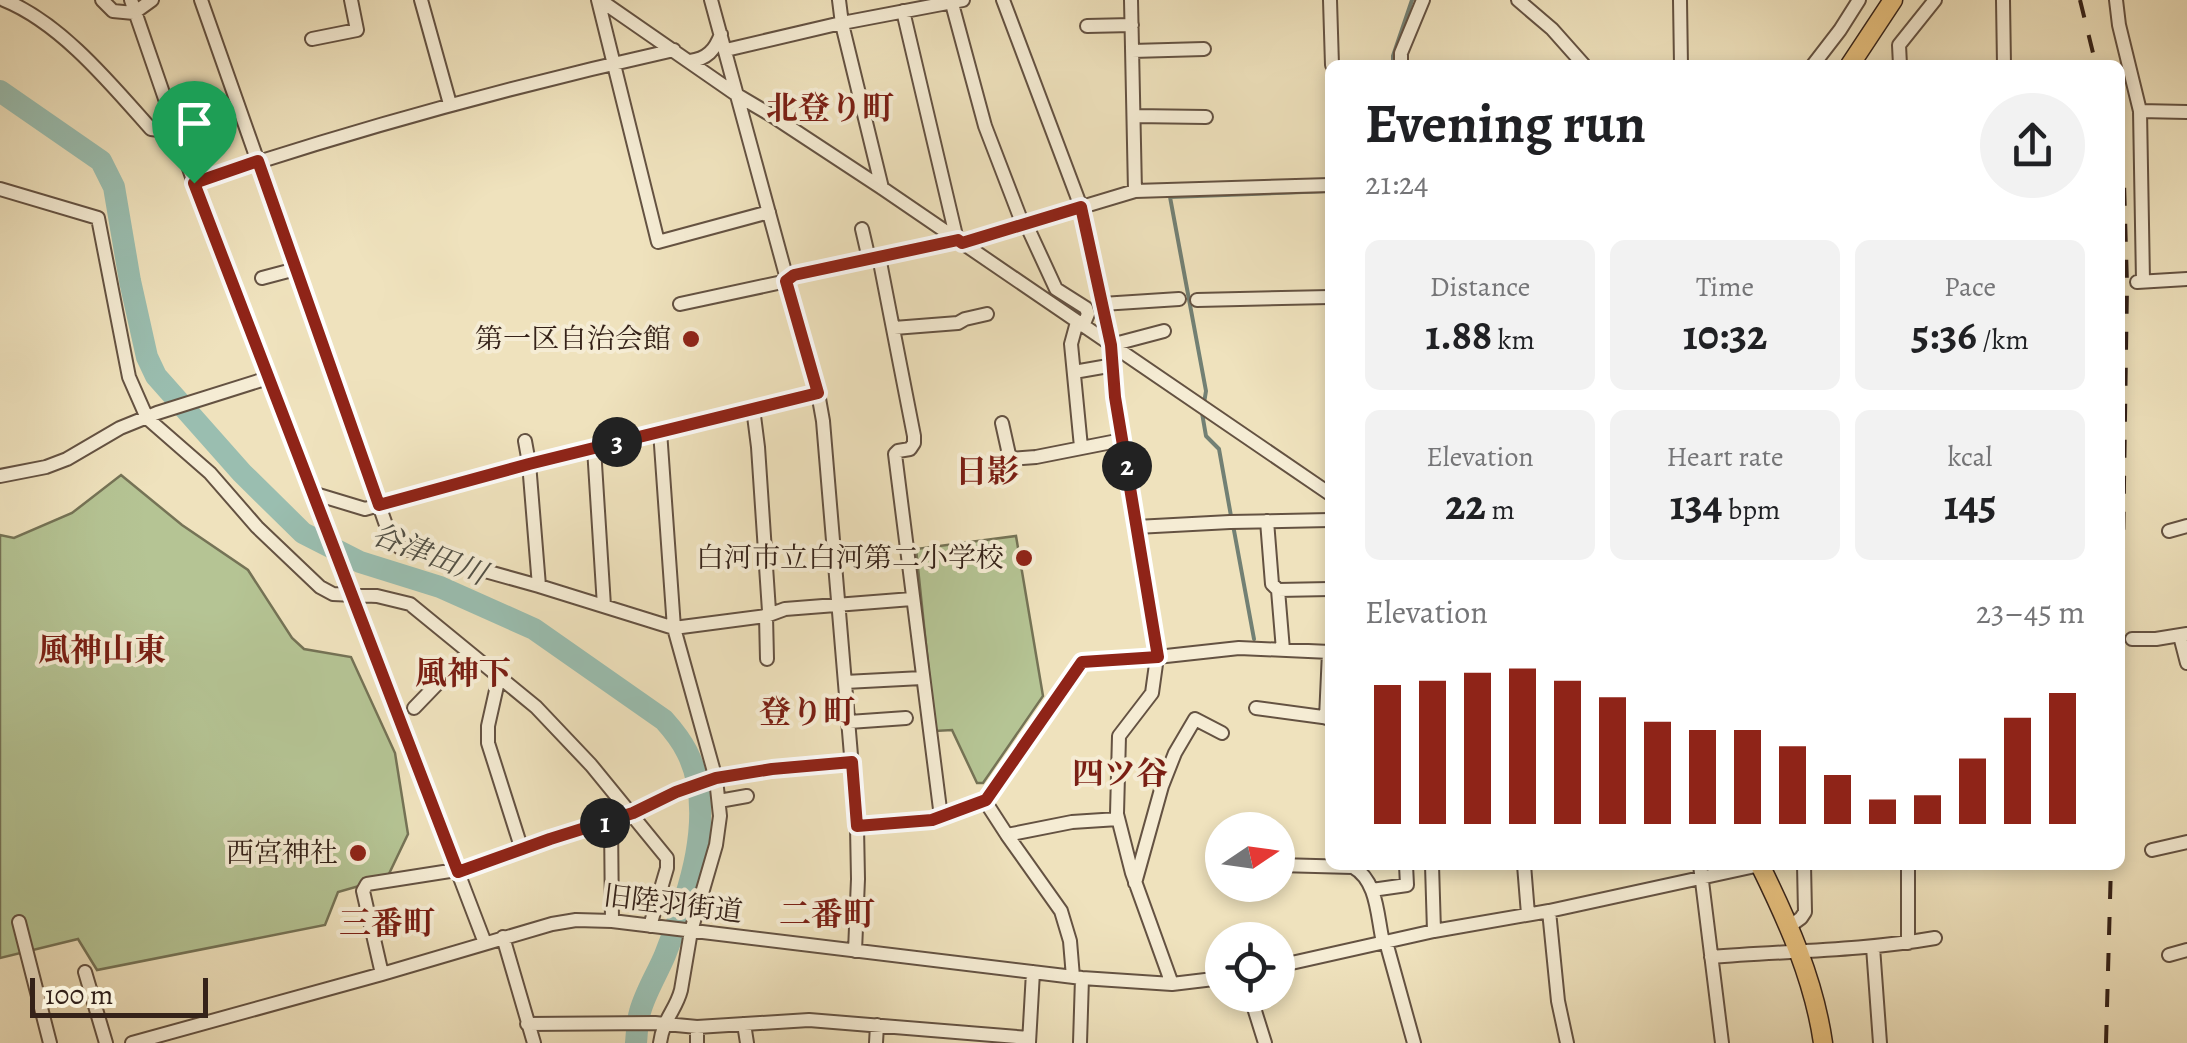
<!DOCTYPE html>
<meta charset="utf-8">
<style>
body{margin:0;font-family:Alegreya,"Noto Serif JP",serif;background:#f2f2f2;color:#202124;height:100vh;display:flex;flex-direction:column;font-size:38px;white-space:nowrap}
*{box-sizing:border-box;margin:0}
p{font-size:32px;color:#757577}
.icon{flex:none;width:55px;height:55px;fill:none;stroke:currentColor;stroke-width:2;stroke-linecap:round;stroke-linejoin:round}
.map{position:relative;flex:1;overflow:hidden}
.sheet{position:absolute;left:1325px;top:60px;width:800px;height:810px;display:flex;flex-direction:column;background:#fff;border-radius:15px;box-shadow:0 5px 15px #0003}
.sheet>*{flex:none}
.needle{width:65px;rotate:77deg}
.tools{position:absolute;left:1205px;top:812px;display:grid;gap:20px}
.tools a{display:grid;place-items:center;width:90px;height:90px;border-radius:50%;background:#fff;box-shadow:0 5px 15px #0003;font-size:50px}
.scale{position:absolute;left:30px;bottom:25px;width:178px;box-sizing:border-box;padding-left:10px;border:5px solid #352219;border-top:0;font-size:28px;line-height:35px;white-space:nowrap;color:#352219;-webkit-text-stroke:8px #f5ecd4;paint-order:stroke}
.pin{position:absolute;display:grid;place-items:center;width:85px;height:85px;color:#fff;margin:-102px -42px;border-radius:50% 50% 50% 0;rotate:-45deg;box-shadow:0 0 10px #0007}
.pin .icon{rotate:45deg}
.km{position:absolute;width:50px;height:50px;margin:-25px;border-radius:50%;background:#222;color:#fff;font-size:28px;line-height:50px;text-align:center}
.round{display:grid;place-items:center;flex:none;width:105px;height:105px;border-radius:52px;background:#f2f2f2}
.headline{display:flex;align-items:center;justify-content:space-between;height:170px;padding:0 40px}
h1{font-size:55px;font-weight:600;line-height:75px}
.stats{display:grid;grid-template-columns:repeat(3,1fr);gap:15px;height:170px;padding:10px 40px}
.stats div{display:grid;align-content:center;border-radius:15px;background:#f2f2f2;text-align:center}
.stats b{font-size:42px;font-weight:600}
.stats small{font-size:28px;font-weight:400}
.stats p{font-size:28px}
.chart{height:280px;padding:20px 40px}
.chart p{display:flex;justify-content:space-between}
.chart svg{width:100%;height:180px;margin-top:10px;stroke:#8f2418;stroke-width:6}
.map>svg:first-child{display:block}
</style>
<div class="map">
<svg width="2187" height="1043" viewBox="0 0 2187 1043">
<rect width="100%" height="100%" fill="#efe2bd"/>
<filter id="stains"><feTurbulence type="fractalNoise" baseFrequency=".002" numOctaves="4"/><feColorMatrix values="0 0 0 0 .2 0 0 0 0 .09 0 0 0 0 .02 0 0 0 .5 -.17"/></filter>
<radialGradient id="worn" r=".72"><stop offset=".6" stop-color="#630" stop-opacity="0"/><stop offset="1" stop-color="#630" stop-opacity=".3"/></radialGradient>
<path fill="#b5c494" stroke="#757356" stroke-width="2.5" d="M121 475 182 525 248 570 292 638 304 649 351 657 395 753 408 834 387 878 338 892 325 925 97 970 78 939 0 958V535L14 538 72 513Z
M1016 536 1043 696 983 783H977L952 730 935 731 916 549Z"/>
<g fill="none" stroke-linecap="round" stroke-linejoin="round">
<path stroke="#728074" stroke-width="4" d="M1393 65V56L1412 0
M1204 403 1206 391 1170 197 1330 191
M1202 413 1206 436 1219 449 1231 516
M1233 525 1254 639"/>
<path stroke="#9abeb0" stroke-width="22" d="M0 91 101 161 114 187 130 281 147 357 156 376 242 473 303 533 360 562 440 587 534 629 664 720C673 730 681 740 687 752 718 813 688 896 665 955 657 974 645 993 640 1012 637 1022 637 1033 636 1043"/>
<g stroke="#645242" stroke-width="16">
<path id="minor" d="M4 0C61 23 111 84 151 129L159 130 173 125
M102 0 113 11 134 13 152 0
M131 0 194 183 485 943
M201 0 392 542 399 547 539 586 674 628 766 616 769 611 758 447 753 408
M421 0 450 104
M598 0 658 242 769 212
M600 0 737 95 771 115 882 188 1330 494
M711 0 818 393 823 421 857 827 858 879 855 951
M839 0 842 24 882 188
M951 0 985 126 1023 225
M1003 0 1081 207 1111 345 1115 397 1157 657 1152 693 1119 736 1117 814 1132 873 1172 984
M1131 0 1135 191
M1330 0 1332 65
M1518 0 1552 29 1584 65
M1680 0 1681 65
M2003 0 2004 65
M2116 0 2119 25 2140 111 2143 281
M903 11 957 240
M1087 26 1132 25
M312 39 357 30 351 0
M726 50 837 24 963 0
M1132 51 1204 49
M690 61C707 59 715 50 721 34
M1401 65V53L1423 0
M1813 65 1840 30 1859 0
M1900 65 1899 45 1935 0
M2140 111 2187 112
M1134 116 1206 117
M194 183C352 130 512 86 674 50
M0 189 98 218 129 377 147 418 210 473 257 527 320 587 333 594 377 596 410 604 536 707 591 765 667 858V868L650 926
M1026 224 1056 289 1086 308 1088 314 1083 326
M862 229 869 259
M962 243 1135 191 1330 185
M879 257 914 436V443L910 449 898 451 895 454 941 817
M262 278 296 269
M2137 282 2187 279
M1197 300 1330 297
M680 304 787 281 794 275 957 240
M1102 304 1179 299
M1077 322 1071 344 1081 447
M894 328 958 323 965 319 987 314
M1111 345 1164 331
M1074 372 1114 365
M1002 423 1010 459 1036 457 1122 440
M525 441 529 463 539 586
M594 448 604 606
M0 476 46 467 67 459 120 428 157 413 268 378
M312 493 365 509 529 463 818 393
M1267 521 1272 584 1278 590 1330 589
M1136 527 1230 522 1330 520
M2169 531 2187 526
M1278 590 1283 650
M2180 636 2187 663
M2132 639H2156L2187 634
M767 659 766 616 785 609 912 599
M499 677 488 726V743L522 850
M845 682 922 678
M414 708 468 652
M1256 708 1330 718
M1326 718 1329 652
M849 722 906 718
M719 801 747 796
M985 801 1007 835 1061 911 1070 941 1073 977
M611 821 612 921
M857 827 932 820 985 801 1082 662 1157 657 1239 648 1330 652
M1007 835 1072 822 1118 819
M2152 850 2187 842
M1278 865 1353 867C1378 881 1377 917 1383 942
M1432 865 1434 931
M1524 865 1528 914
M1700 865 1722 1043
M1908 865V943
M1135 883 1162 786 1175 753 1195 719 1222 733
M1372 890 1407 885 1406 865
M1549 911 1558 1001 1567 1043
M19 922 50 1043
M1790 926 1801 918 1805 912 1804 865
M503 937 534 1043
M1386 942 1414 1043
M1873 947 1880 1043
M2169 955 2187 950
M1711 957C1785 951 1861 951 1935 938
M1278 966 1434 931 1549 911 1760 865
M85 972 106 1043
M382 974 363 891 367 884 469 868 550 839 633 813 676 792 716 779 772 769 852 762
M1250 995 1265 1043
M527 1024 655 1023 697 1027 809 1020 1029 1038
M744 1024 747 1043
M697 1027V1043
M132 1043 382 974 552 924 576 920 612 921 1082 978 1172 984 1222 978
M660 1043C663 1019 676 1010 681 990L691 931 716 845 720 816 716 779 674 628 660 431
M876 1043 877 1025
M1029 1043 1033 972
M1080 1043 1082 978"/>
</g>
<g stroke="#352219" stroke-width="21">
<path id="major" d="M1850 65 1893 0
M1760 865C1788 922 1814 980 1823 1043"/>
</g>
<use href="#minor" stroke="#f5ecd4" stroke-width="12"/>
<use href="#major" stroke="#e8c17e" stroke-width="18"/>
<path stroke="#352219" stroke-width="4" stroke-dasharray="18 18" stroke-linecap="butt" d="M2080 0 2096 65
M2120 152 2124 182 2127 285 2120 747
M2106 1043 2111 865"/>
</g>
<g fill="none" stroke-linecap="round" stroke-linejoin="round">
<g stroke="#fff" stroke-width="20">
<path id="route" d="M258 161 379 505 529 464 818 393 786 281 794 275 958 240 962 243 1081 207 1111 345 1115 397 1158 657 1082 662 986 800 932 820 857 826 852 762 772 769 716 778 676 792 633 813 550 839 458 872 194 183Z"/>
</g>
<use href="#route" stroke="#8f2418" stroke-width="12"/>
</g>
<g fill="#8f2418" stroke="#f5ecd4" stroke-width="4">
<circle cx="691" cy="339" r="10"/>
<circle cx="1024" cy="558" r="10"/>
<circle cx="358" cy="853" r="10"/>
</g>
<g text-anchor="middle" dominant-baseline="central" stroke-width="8" stroke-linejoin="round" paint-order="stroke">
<g font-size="28" fill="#352219" stroke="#f5ecd4" text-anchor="end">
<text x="671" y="339">第一区自治会館</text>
<text x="1004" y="558">白河市立白河第二小学校</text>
<text x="338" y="853">西宮神社</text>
</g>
<g font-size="28" fill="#352219" stroke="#f5ecd4">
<text transform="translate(673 904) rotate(7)">旧陸羽街道</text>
</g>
<g font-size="30" font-style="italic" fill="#535146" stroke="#f5ecd4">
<text transform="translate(429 554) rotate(21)">谷津田川</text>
</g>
<g font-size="32" font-weight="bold" fill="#7a1f14" stroke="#f5ecd4">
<text x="830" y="108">北登り町</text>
<text x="987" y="471">日影</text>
<text x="102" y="650">風神山東</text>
<text x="463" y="673">風神下</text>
<text x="807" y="712">登り町</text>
<text x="1120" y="773">四ツ谷</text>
<text x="827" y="914">二番町</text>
<text x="387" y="923">三番町</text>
</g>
</g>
<rect width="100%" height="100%" filter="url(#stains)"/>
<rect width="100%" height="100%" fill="url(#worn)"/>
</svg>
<div class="tools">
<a><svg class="needle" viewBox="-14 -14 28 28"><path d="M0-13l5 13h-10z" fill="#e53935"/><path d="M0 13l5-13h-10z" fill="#757577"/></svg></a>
<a><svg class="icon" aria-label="locate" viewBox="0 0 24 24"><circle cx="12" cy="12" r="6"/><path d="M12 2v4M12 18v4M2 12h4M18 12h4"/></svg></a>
</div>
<div class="scale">100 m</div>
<div class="pin" style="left:194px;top:183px;background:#1e9e55"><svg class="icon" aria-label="arrive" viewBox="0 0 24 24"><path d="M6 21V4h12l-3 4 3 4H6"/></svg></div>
<b class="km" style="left:605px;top:823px">1</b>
<b class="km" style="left:1127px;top:466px">2</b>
<b class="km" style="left:617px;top:442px">3</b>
<section class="sheet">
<div class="headline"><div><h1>Evening run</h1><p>21:24</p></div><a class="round"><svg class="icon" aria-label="share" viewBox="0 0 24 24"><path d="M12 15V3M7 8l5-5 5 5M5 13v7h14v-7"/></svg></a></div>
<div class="stats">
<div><p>Distance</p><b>1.88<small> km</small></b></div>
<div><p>Time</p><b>10:32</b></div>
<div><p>Pace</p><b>5:36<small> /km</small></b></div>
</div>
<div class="stats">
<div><p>Elevation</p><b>22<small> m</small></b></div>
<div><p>Heart rate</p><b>134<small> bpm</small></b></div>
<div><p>kcal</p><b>145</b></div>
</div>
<div class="chart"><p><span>Elevation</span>23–45 m</p>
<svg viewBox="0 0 160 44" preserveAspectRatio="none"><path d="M5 44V10M15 44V9M25 44V7M35 44V6M45 44V9M55 44V13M65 44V19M75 44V21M85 44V21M95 44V25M105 44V32M115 44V38M125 44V37M135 44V28M145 44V18M155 44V12"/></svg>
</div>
</section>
</div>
